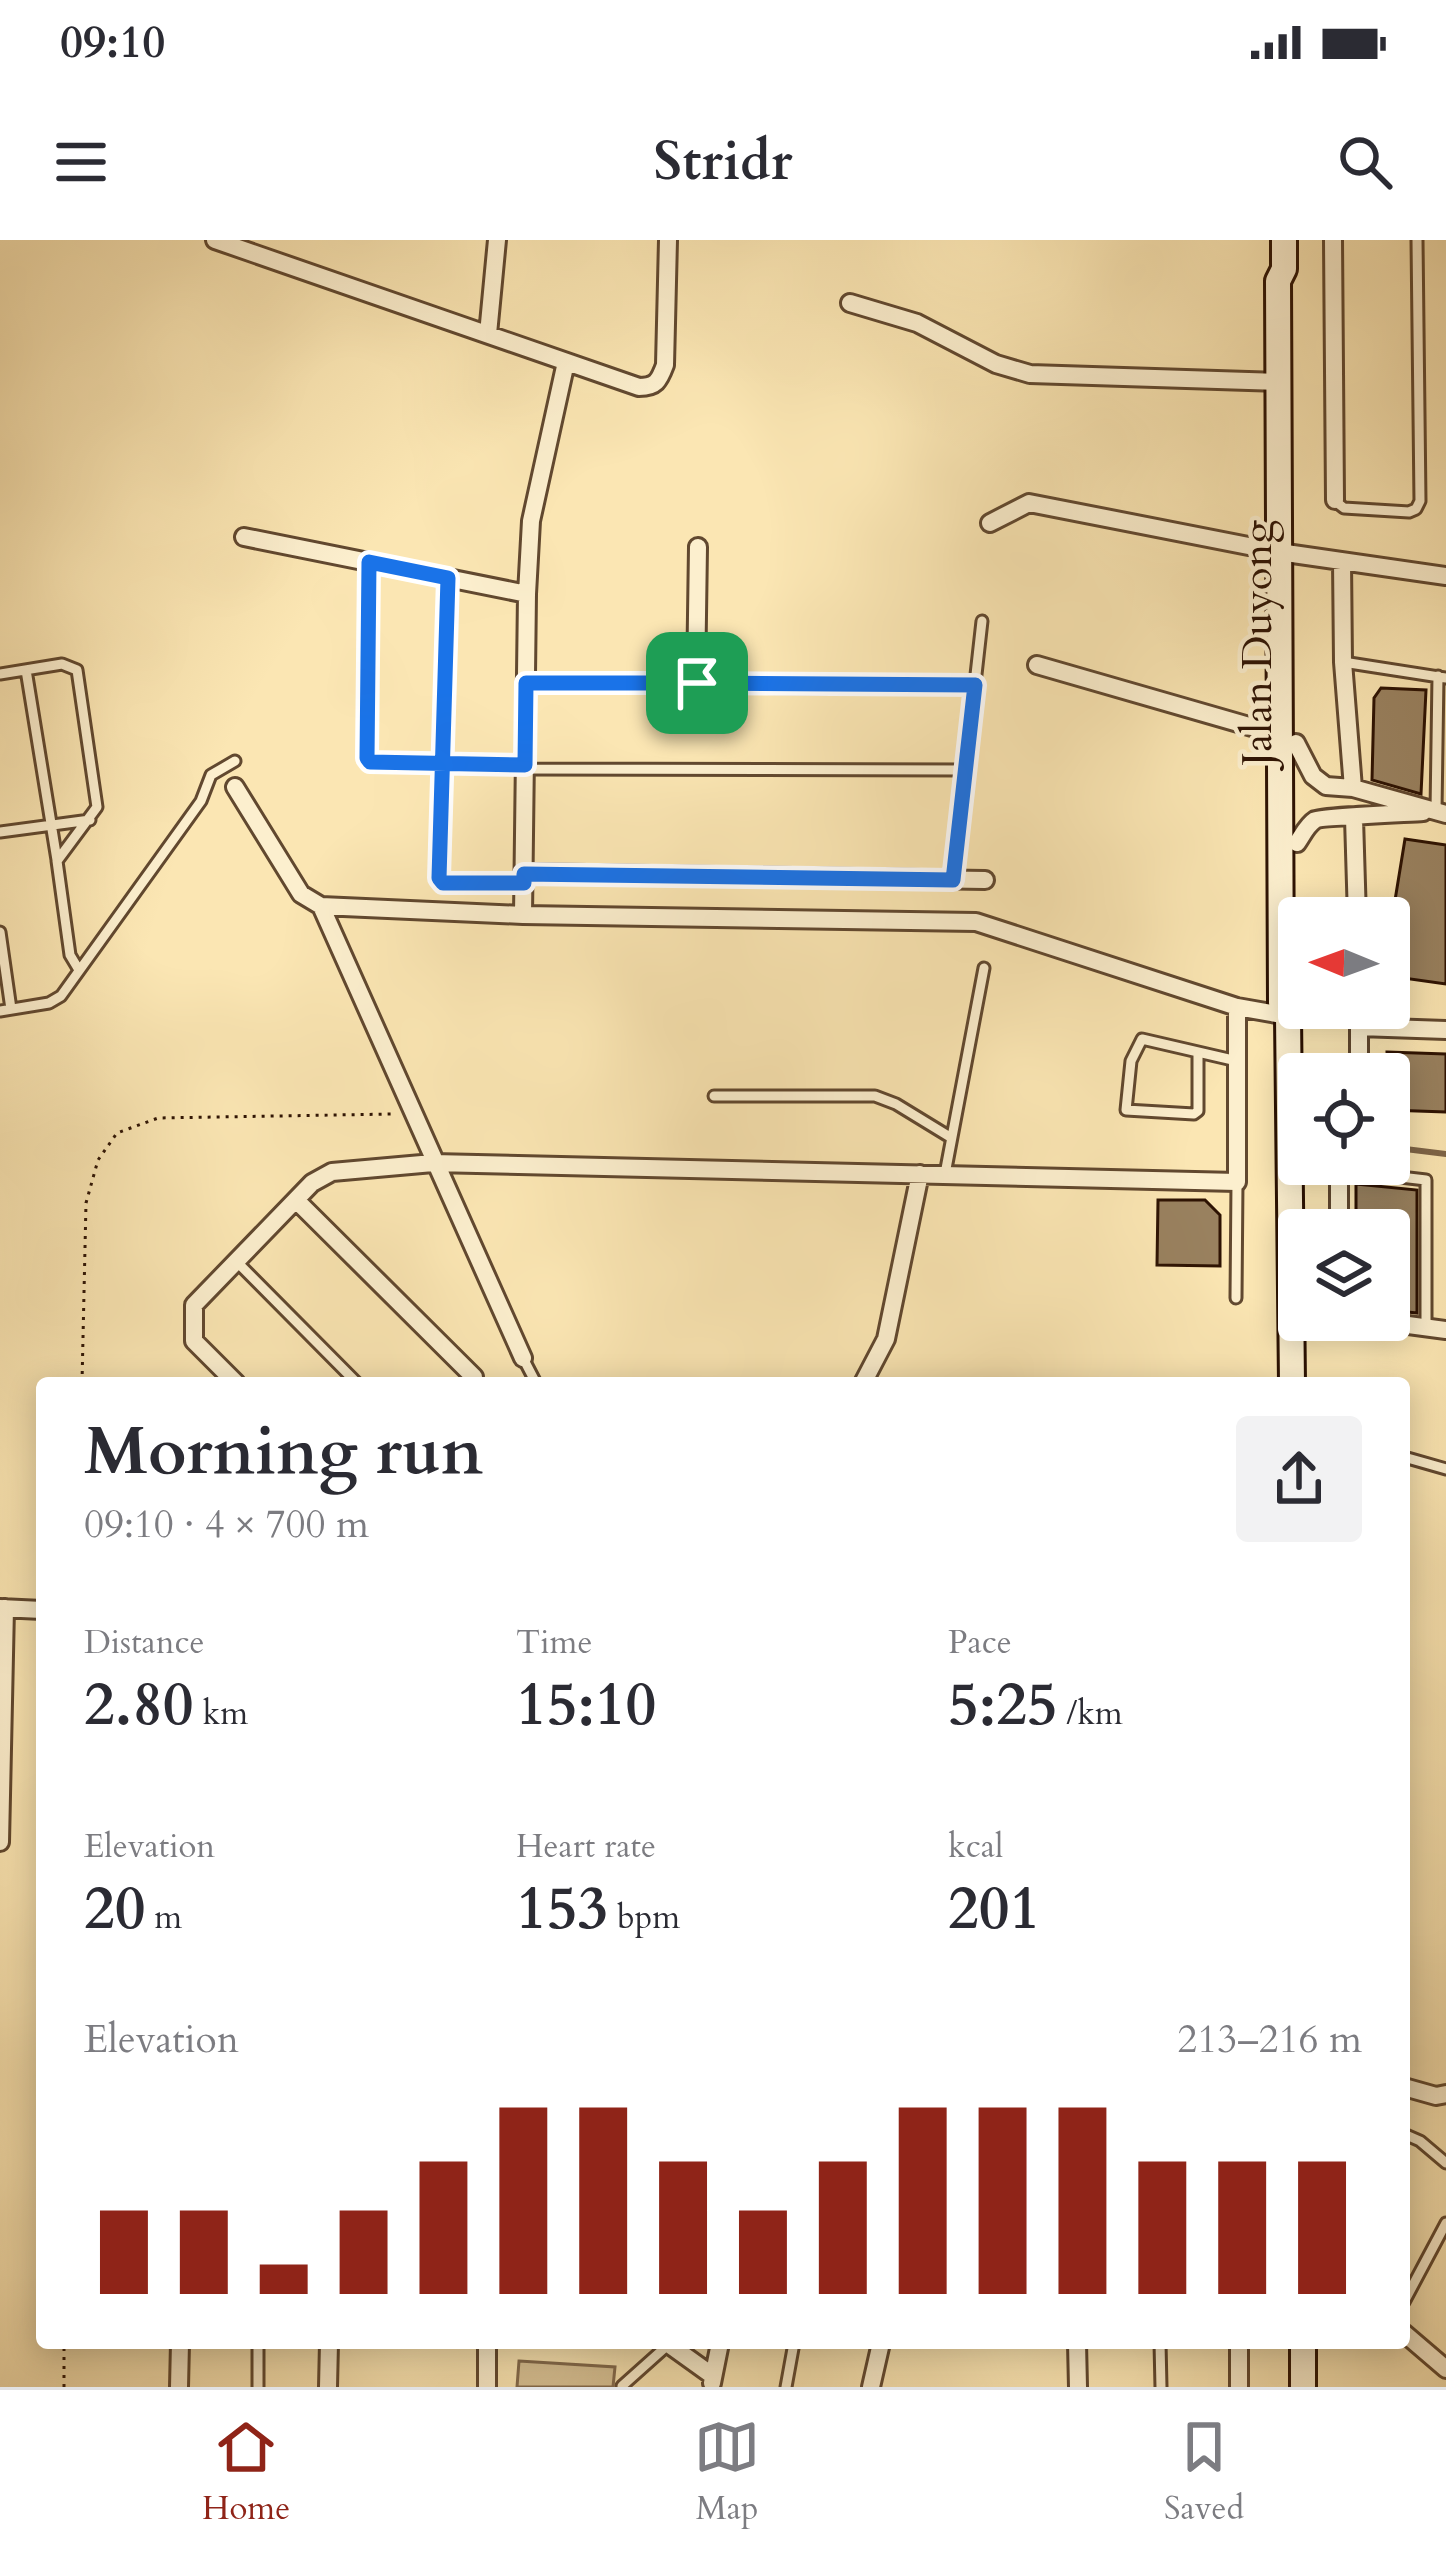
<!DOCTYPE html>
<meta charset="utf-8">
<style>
body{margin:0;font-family:Cardo,serif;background:#f2f2f3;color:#2b2b33;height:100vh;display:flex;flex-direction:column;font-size:45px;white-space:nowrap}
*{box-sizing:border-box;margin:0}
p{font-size:39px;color:#7c7c81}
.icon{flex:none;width:66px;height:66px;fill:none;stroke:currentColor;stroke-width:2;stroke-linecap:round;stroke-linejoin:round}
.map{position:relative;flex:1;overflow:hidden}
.drawer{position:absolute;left:36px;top:1137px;width:1374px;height:972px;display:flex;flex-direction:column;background:#fff;border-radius:12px;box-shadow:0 6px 30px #0003}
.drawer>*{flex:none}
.needle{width:78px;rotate:271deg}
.tools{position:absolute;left:1278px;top:657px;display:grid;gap:24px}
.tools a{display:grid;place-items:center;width:132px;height:132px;border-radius:12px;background:#fff;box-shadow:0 6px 30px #0003;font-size:60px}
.pin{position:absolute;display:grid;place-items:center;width:102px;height:102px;color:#fff;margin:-51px;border-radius:24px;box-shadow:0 6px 18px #0006}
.round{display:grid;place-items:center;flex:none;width:126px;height:126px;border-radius:12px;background:#f2f2f3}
.overview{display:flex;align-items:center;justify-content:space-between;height:204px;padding:0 48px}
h1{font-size:66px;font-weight:800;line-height:90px}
.figures{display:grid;grid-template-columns:repeat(3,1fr);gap:18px;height:204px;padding:12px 48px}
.figures div{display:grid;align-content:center}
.figures b{font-size:60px;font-weight:800}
.figures small{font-size:33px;font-weight:400}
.figures p{font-size:33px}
.chart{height:336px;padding:24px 48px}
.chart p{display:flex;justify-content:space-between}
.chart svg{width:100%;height:216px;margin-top:12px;stroke:#8f2418;stroke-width:6}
.status{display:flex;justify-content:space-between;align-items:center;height:84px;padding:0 60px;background:#fff;direction:ltr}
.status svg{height:33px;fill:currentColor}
header{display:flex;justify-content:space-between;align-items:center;height:156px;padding:0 48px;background:#fff;font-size:54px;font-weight:800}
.dock{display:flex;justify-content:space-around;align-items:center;height:168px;border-top:3px solid #e1e1e2;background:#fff;font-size:33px;color:#7c7c81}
.dock a{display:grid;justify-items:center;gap:6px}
.dock .selected{color:#8f2418}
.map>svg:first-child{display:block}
</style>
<div class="status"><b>09:10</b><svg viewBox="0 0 49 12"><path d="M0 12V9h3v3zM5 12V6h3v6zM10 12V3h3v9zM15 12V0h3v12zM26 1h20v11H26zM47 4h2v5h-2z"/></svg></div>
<header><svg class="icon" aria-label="menu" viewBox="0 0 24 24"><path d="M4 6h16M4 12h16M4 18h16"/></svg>Stridr<svg class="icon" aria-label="search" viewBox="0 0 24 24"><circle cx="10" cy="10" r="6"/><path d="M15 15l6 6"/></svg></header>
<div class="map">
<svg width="1446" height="2147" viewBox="0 0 1446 2147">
<rect width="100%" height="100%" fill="#fbe6b3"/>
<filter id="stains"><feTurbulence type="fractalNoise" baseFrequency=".00167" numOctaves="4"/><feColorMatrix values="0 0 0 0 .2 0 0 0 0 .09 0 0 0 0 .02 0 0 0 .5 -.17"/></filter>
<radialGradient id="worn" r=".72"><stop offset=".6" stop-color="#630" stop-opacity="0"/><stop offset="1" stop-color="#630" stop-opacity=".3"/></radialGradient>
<path fill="#d8c295" stroke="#836a4c" stroke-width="3" d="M519 2121 615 2127 613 2147H517Z"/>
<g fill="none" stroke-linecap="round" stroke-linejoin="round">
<path stroke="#7f6649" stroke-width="6" d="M1389 907 1446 914"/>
</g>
<path fill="#99815f" stroke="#2e1303" stroke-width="3" d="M1381 448 1426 450 1421 554 1372 540 1374 458Z
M1405 599 1446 605V744L1389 736V697Z
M1387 812 1446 814V872L1389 870Z
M1356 944 1417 950V1073L1389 1070V990H1356Z
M1158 960H1205L1220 975V1026L1157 1025Z"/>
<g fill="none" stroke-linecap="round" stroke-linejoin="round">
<g stroke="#61482f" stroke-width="15">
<path id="lane" d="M1335 261 1344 268 1409 272 1416 269 1420 261 1417 0
M448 338 439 638 443 643H524
M1343 422 1446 438
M26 430 57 620
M0 434 62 424 77 430 97 567 57 621 70 715 79 730
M367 518 370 522 525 525
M525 529 965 530
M1436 571 1438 436
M0 592 90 580
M953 640 982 381
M0 692 11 769
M0 771 49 763 61 756 201 561 211 535 235 521
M1198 813V871L1194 874 1126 870 1131 821 1142 799 1237 821
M714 856H875L896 864 950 897
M945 934 984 728
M1340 937 1366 933 1426 940V1088
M236 1021 357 1143
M1236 1058 1237 942
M523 1118 536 1143
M1404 1217 1446 1229
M1404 1894 1420 1901 1446 1923
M1404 2062 1446 1983
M1160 2103 1161 2147
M622 2146 669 2104
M258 2147V2103
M786 2147 794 2103"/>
</g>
<g stroke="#61482f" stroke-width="22">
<path id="street" d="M215 0 639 147C656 147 659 141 665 125L668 0
M1333 0 1335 260
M850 63 917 83 996 124 1030 134 1278 142
M488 94 497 0
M990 283 1029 263 1279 312 1446 336
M244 297 527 354
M1342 321 1343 422 1353 548
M1037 425 1280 495
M526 443 975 445
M696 443 698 307
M1296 503 1313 536 1326 546 1353 548 1446 574
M367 518 369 322
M235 547 301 654 321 666 523 675 976 682 1237 767 1288 776
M1354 578 1357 678
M1297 603C1302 596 1307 585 1315 580 1320 577 1409 573 1423 572
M524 633 985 640
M321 666 523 1118
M523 675 527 354 531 281 566 122
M1359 787 1446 790
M1359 834V768
M296 960 474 1137
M1339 990V937L1345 924
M1371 1080 1446 1090
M236 1143 194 1101V1065L312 943 332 932 433 923 1237 942V767
M863 1143 886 1099 920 934
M0 1368 42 1370
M0 1602 5 1368
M1404 1847 1436 1856 1446 1854
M1404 2093 1446 2129
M667 2103 713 2136
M1077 2103 1078 2147
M1239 2103V2147
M712 2143 720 2103
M179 2147 180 2103
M328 2147 329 2103
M487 2147V2103
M871 2147 881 2103"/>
</g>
<g stroke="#2e1303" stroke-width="30">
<path id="secondary" d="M1284 0V29L1278 41 1281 763 1288 776 1292 1143
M1303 2103V2147"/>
</g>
<path stroke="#2e1303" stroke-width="3" stroke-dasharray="3 6" stroke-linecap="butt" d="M82 1143 86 963 98 920 117 893 158 878 394 874
M64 2147V2103"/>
<use href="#lane" stroke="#fcefce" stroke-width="9"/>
<use href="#street" stroke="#fcefce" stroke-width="16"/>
<use href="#secondary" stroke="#fcefce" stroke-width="24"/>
</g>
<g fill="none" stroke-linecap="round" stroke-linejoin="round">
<g stroke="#fff" stroke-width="24">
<path id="route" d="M697 443H526L525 525 370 522 367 518 369 322 448 338 439 638 443 643H524V634L953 640 975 445 697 443"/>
</g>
<use href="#route" stroke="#1a73e8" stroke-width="15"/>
</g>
<g text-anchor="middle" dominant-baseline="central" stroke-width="9" stroke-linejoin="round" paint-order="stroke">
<g font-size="42" fill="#2e1303" stroke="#fcefce">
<text transform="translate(1257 403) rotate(-90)">Jalan Duyong</text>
</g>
</g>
<rect width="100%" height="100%" filter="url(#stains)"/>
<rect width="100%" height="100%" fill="url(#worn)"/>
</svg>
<div class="tools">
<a><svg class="needle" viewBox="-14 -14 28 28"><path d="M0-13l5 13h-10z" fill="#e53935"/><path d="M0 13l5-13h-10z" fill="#7c7c81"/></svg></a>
<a><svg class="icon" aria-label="locate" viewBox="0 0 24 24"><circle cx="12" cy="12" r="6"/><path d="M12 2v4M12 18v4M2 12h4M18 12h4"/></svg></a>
<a><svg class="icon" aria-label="layers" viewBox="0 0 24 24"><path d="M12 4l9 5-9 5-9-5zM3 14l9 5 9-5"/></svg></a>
</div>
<div class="pin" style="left:697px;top:443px;background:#1e9e55"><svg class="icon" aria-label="arrive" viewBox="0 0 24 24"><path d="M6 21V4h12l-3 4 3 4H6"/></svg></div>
<section class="drawer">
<div class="overview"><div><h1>Morning run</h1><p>09:10 · 4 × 700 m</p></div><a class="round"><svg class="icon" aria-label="share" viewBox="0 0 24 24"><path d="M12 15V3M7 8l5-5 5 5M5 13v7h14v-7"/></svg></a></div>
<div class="figures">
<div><p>Distance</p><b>2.80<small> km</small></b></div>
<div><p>Time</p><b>15:10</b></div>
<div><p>Pace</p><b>5:25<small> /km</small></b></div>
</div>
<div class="figures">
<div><p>Elevation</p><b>20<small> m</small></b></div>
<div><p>Heart rate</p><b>153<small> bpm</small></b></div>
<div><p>kcal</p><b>201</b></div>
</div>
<div class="chart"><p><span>Elevation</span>213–216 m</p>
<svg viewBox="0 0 160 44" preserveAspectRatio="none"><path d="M5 44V27M15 44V27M25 44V38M35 44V27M45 44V17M55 44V6M65 44V6M75 44V17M85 44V27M95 44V17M105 44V6M115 44V6M125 44V6M135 44V17M145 44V17M155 44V17"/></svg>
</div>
</section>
</div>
<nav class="dock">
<a class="selected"><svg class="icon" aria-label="home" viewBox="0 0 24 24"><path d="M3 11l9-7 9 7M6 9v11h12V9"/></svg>Home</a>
<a><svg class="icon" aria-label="map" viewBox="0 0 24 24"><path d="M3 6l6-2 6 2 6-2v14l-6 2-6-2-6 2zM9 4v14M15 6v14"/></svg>Map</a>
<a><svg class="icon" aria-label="saved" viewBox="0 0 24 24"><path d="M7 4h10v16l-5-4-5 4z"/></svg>Saved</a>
</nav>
